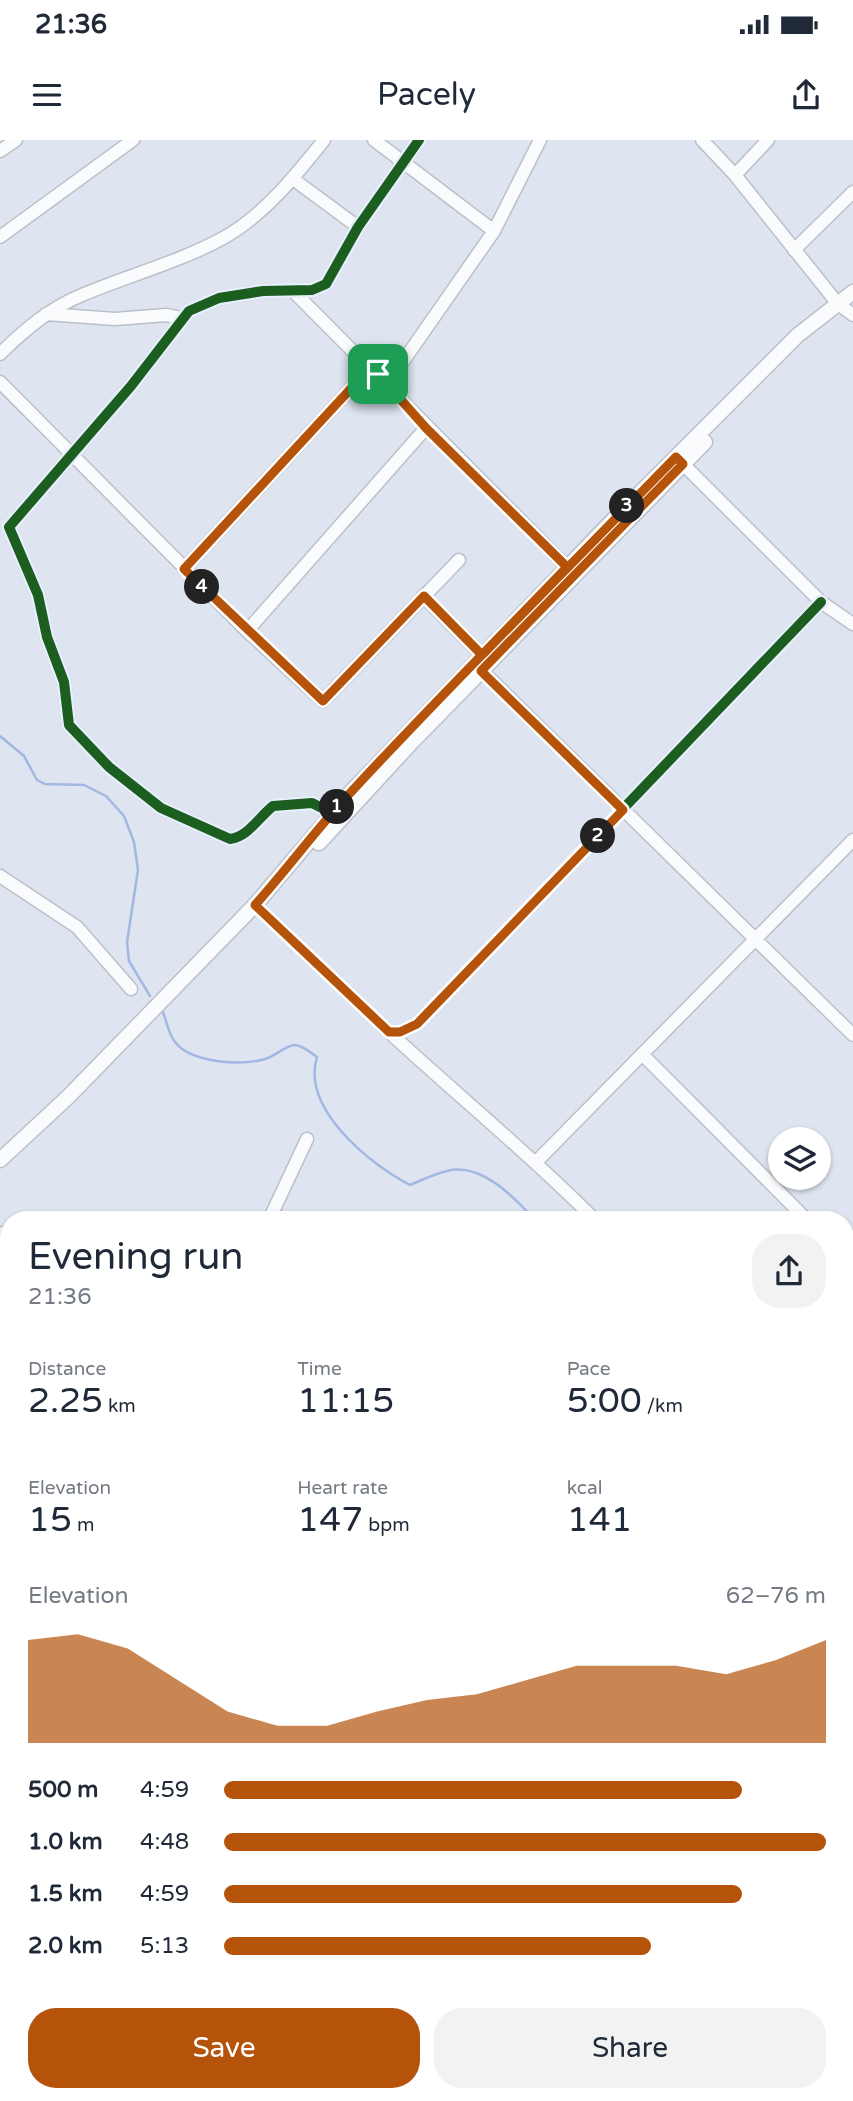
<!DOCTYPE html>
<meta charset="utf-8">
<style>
body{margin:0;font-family:"Varela Round",sans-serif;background:#f2f2f3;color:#1f2937;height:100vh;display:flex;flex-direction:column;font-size:26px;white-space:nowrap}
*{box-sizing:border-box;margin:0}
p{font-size:23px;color:#747a83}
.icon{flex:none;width:38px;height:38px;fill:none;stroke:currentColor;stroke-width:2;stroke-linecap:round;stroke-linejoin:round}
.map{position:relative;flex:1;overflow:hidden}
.side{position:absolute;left:0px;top:1071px;width:854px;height:891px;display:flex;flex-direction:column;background:#fff;border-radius:28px 28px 0 0;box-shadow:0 2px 5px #0004}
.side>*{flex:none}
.tools{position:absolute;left:768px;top:987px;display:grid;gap:14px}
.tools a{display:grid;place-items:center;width:63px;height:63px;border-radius:50%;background:#fff;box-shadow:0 2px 5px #0004;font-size:35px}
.pin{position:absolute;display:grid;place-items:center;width:60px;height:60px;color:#fff;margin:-30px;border-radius:14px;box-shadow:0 4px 10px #0006}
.km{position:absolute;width:35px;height:35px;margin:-18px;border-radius:50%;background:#222;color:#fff;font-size:19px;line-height:35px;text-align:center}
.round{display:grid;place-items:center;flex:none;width:74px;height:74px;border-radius:28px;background:#f2f2f3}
.overview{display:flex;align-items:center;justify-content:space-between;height:119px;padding:0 28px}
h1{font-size:38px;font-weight:600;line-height:52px}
.metrics{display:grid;grid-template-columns:repeat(3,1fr);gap:10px;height:119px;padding:7px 28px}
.metrics div{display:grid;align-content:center}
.metrics b{font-size:35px;font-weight:600}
.metrics small{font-size:19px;font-weight:400}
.metrics p{font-size:19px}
.chart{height:196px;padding:14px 28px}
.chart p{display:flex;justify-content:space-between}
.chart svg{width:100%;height:126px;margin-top:7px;fill:#b45309;opacity:.7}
.button{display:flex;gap:14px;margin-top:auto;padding:14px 28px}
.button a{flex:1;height:80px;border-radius:28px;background:#b45309;color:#fff;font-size:28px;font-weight:600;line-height:80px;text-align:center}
.button a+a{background:#f2f2f3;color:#1f2937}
ul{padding:0 28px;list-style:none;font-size:23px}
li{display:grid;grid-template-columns:112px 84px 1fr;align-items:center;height:52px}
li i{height:18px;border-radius:9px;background:#b45309}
.status{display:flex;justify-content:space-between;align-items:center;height:49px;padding:0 35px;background:#fff;direction:ltr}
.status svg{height:19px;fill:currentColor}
header{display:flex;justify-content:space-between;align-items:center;height:91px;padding:0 28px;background:#fff;font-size:32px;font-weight:600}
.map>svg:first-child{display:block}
</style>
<div class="status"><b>21:36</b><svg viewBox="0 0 49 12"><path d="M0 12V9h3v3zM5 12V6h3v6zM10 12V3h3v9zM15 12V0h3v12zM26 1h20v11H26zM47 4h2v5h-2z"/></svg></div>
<header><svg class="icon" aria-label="menu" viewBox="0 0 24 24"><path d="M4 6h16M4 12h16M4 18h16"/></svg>Pacely<svg class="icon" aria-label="share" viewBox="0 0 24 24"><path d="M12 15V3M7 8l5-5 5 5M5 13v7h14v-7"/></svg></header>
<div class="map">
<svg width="853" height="1961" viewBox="0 0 853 1961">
<rect width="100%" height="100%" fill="#dee4f0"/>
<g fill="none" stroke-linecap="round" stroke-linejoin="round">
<path stroke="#a2b8e3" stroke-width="2.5" d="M0 596 24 616 37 640 45 644 84 645 106 656 124 676 134 702 138 730 127 802 129 821 150 856
M161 868C167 879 167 892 175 902 191 923 241 926 265 919 275 916 285 906 294 905 303 905 311 913 317 917 301 968 369 1024 410 1045 422 1040 434 1034 447 1031 481 1022 514 1057 535 1080
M845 1622 853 1632"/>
<g stroke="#bbc0c9" stroke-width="15">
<path id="minor" d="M374 0 494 91
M702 0 735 35 838 164 853 175
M0 11 16 0
M735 35 768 0
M293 39 358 87
M0 97 133 0
M794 110 853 52
M294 152 567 427
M46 174 115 179 166 175 181 178
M0 214C24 190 50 168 82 155 129 135 180 122 225 97 265 74 296 35 324 0
M0 242 247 491 323 561 459 420
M388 243 494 91 540 0
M678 319 821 462 853 484
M184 429 356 243 378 234
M423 456 489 522
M247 491 426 288
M476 525 853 895
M332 673 312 663 273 666C258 678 249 696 230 699L161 668 109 627 69 585 64 542 47 497 38 455 9 387 131 246 189 171 219 158 263 151 312 150 326 144 358 87 419 0
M0 736 77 787 131 849
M255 765 389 892H400L417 884 821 462
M389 892C457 955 530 1014 595 1080
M642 914 807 1080
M537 1021 853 700
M269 1080 307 999
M0 1093 9 1097
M845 1116 853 1124
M0 1163 9 1166
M0 1238 3 1274 0 1283
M845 1240 853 1231
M0 1299 9 1316
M845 1334 853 1340
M0 1434 9 1438
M0 1509 9 1483
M0 1586 9 1589
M0 1660 9 1664
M0 1809 9 1790
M197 1953 199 1961
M457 1953 468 1961
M729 1953H754
M796 1953 840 1956 853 1960
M562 1961 567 1953"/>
</g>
<g stroke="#bbc0c9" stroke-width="17">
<path id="major" d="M319 703 411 603 705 302
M0 1020 68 957 255 765 351 652 617 376 798 195 853 152"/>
</g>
<use href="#minor" stroke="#fafbfd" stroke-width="12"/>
<use href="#major" stroke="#fafbfd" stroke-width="14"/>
<g stroke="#e8effd" stroke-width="15">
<path id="cycleway" d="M332 673 312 663 273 666C258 678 249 696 230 699L161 668 109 627 69 585 64 542 47 497 38 455 9 387 131 246 189 171 219 158 263 151 312 150 326 144 358 87 419 0
M255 765 389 892H400L417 884 821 462"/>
</g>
<use href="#cycleway" stroke="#1b5e20" stroke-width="10"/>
</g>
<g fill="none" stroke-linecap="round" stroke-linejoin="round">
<g stroke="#fff" stroke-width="14">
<path id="route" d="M378 234 426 288 567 427C495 502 422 575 352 651 318 687 289 727 255 765L389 892H400L417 884 623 670 481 531 683 324 676 317 482 515 424 456 323 561 184 429 356 243 378 234"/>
</g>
<use href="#route" stroke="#b45309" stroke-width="9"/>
</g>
</svg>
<div class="tools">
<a><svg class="icon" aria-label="layers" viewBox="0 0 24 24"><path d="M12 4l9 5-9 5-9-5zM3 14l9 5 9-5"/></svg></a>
</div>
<div class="pin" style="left:378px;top:234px;background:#1e9e55"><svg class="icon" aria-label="arrive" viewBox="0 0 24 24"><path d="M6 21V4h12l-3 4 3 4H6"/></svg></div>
<b class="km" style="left:337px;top:667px">1</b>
<b class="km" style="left:598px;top:696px">2</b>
<b class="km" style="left:627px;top:366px">3</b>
<b class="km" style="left:202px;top:447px">4</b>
<section class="side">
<div class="overview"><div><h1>Evening run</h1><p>21:36</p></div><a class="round"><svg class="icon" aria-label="share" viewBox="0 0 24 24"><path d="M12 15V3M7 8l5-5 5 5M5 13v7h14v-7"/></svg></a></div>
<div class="metrics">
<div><p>Distance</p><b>2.25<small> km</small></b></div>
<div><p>Time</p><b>11:15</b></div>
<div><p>Pace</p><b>5:00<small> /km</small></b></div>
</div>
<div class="metrics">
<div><p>Elevation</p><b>15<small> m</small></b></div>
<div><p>Heart rate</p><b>147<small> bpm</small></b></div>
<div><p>kcal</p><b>141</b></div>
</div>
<div class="chart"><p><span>Elevation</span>62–76 m</p>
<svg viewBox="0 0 160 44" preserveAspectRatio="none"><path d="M0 44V8L10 6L20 11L30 22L40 33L50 38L60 38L70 33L80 29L90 27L100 22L110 17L120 17L130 17L140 20L150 15L160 8V44z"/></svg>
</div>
<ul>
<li><b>500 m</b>4:59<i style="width:86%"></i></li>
<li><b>1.0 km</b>4:48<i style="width:100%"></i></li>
<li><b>1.5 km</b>4:59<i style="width:86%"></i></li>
<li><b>2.0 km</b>5:13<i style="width:71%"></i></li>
</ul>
<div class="button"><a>Save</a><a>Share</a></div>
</section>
</div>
